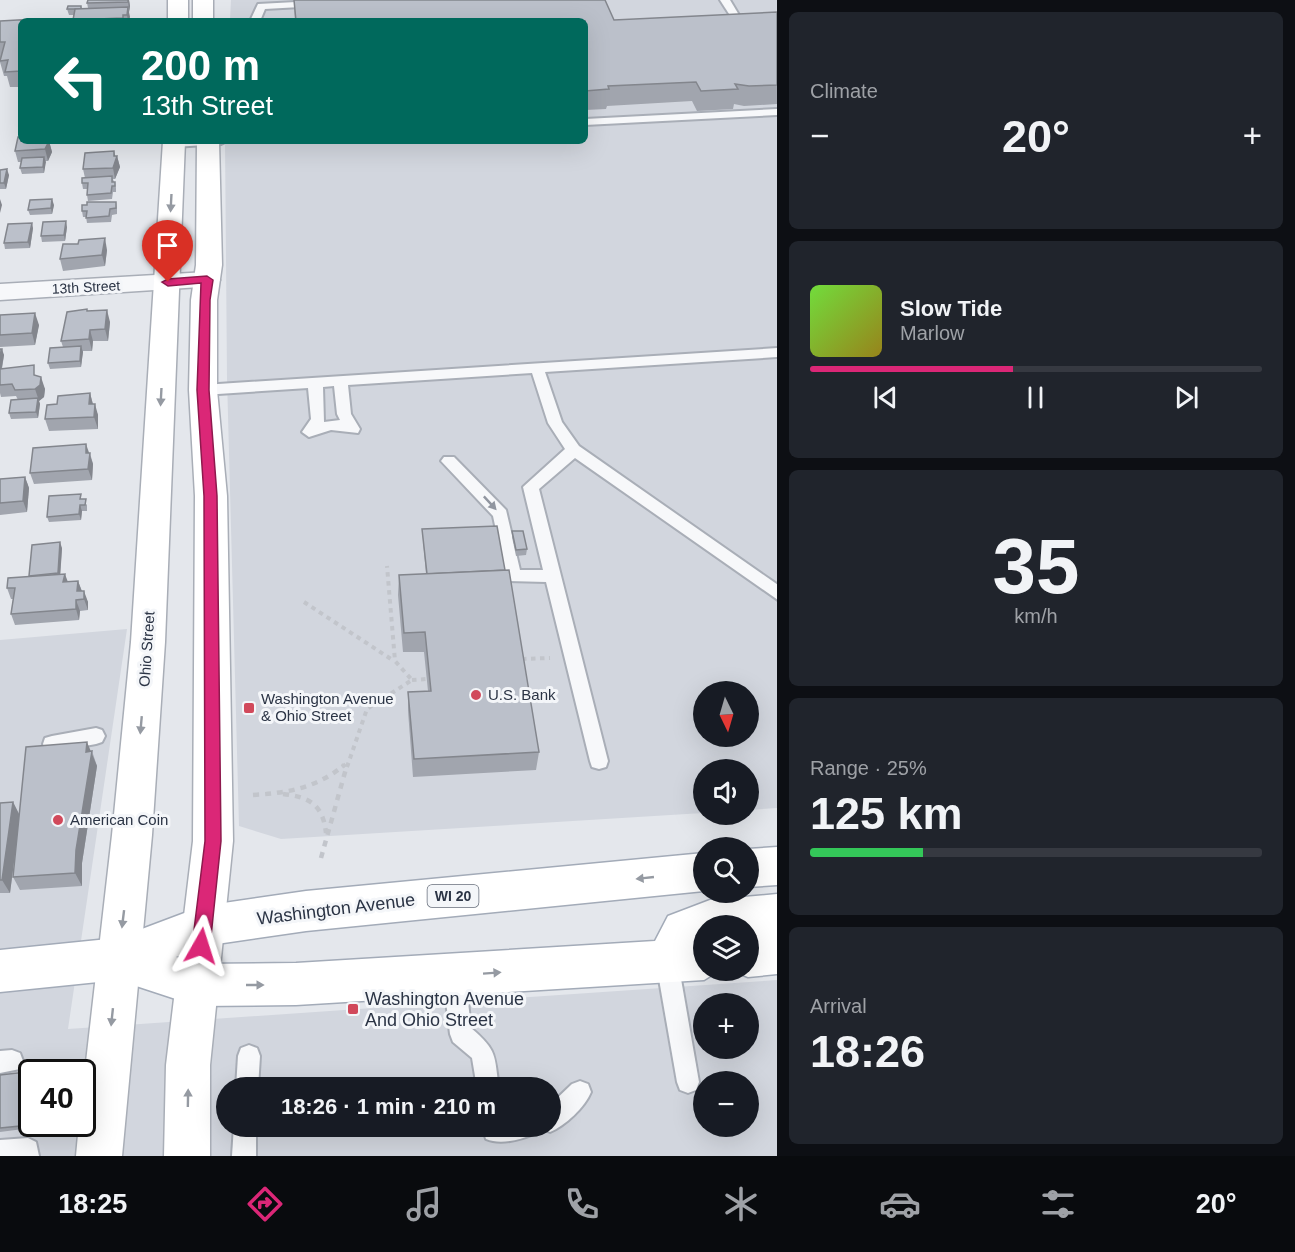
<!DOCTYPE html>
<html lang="en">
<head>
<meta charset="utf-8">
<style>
	body { margin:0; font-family:Helvetica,sans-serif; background:#20242c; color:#f1f3f6; height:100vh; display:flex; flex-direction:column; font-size:22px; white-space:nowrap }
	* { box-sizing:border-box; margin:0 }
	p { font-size:20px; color:#9ea1a6 }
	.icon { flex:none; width:33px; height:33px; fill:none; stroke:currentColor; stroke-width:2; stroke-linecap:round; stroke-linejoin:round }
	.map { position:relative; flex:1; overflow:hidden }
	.details { display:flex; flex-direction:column; gap:12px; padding:12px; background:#0d0f14; width:518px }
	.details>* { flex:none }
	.hud { position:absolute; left:18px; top:18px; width:570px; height:126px; border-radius:9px; box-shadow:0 6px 24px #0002; background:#00695c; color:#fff; overflow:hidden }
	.needle { width:39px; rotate:175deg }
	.buttons { position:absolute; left:693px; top:681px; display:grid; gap:12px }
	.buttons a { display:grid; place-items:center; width:66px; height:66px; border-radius:50%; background:#171b24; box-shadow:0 6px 24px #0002; font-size:30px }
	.speed { position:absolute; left:18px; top:1059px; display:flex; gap:12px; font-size:30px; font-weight:700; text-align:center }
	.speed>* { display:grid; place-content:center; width:78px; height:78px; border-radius:50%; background:#171b24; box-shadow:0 6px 24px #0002; line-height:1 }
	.speed .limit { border:3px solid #111; border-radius:9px; background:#fff; color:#111 }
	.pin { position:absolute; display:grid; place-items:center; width:51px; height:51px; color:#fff; margin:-62px -26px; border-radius:50% 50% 50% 0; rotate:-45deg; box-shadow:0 0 6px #0007 }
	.pin .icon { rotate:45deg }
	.me { position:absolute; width:66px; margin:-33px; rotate:6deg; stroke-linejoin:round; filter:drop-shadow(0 0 4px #0008) }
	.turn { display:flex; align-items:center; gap:21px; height:126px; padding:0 24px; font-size:27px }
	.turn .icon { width:78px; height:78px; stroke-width:2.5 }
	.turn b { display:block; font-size:42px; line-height:51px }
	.big { font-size:45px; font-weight:700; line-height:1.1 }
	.details .card { flex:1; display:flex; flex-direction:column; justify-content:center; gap:9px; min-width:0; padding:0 21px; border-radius:9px; background:#20242c }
	.details .dial { align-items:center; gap:0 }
	.dial b { font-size:78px; line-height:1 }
	.song { display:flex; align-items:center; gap:18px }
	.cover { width:72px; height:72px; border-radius:9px; background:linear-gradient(135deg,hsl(100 70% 55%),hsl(50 70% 35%)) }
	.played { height:6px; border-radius:3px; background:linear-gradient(90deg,#db2777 45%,#363941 45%) }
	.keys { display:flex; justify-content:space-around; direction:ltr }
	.heat { display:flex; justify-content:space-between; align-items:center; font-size:33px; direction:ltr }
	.charge { height:9px; border-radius:4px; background:linear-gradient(90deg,#34c759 25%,#363941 0) }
	.trip { position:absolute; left:216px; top:1077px; width:345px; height:60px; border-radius:30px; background:#171b24; box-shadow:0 6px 24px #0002; font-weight:700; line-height:60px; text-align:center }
	.menu { display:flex; height:96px; justify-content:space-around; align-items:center; background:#090b0e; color:#9ea1a6 }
	.menu .icon { width:42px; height:42px }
	.menu .current { color:#db2777 }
	.menu b { font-size:27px; color:#f1f3f6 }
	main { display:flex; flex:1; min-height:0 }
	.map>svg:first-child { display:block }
</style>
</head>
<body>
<main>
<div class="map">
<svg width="778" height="1156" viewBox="0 0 778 1156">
	<rect width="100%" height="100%" fill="#e4e7ec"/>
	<g fill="#d2d6de" fill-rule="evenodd">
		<path d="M231,0H777V808L749,810L748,770H704L703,813L281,839L239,826L227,378L225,141H585V21H230ZM704,692H748V736H704Z"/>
		<path d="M127,629L68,1029L777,980V1156H0V640ZM704,1004H748V1048H704ZM32,1072H82V1124H32ZM704,1082H748V1126H704ZM226,1088H550V1126H226Z"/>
	</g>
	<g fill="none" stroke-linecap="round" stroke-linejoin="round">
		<g stroke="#a9aeb7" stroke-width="4">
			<g id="lane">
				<polygon points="720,0 730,0 739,15 737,17 731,17"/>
				<polygon points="315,1 318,2 318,6 265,9 260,21 250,21 258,4"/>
				<polygon points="778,109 778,115 585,125 585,119"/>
				<polygon points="227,141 221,144 174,147 168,144 172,141"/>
				<path d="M778,348V357L545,372L562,422L579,446L778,585V600L575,458L539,489L608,761L606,767L599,769L592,767L590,761L546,582L507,581L493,516L441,461L444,457H454L506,510L520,570H543L523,487L565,449L548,423L532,373L348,385L351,414L360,429L358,433L331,430L309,437L302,432L311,419L308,388L203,395L196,390L203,385ZM334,386L337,414L340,420L324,422L323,387Z"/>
				<polygon points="96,728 102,730 105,736 102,742 96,744 52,752 45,750 43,744 45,738 52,736"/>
				<polygon points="667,952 674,955 678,962 699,1082 696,1090 688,1093 680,1090 677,1082 656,962 660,955"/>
				<path d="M454,965L461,969L465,976L471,1028C498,1051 494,1055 499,1088H477L472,1058L453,1042L450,1034L443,976L447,969Z"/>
				<polygon points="249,1045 257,1048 260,1056 258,1088 236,1088 238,1056 241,1048"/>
				<polygon points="12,1050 20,1053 23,1061 20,1069 0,1073 0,1051"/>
				<path d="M580,1081L588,1084L591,1092C585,1107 565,1126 550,1132L542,1129L541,1126H550V1105L572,1084Z"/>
				<polygon points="234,1126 256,1126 256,1156 232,1156"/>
				<path d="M482,1126H537L534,1134C520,1140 500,1145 486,1139Z"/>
				<polygon points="28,1138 36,1142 39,1156 0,1156 0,1140"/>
			</g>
		</g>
		<g stroke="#a9aeb7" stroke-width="3">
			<polygon id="street" points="207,272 216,274 220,280 216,286 0,300 0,284"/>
		</g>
		<g stroke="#a9aeb7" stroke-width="3">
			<g id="secondary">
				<rect x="168" y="0" width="20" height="21"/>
				<rect x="193" y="0" width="20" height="21"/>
				<polygon points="163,141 185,141 165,642 152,835 122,1156 76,1156 79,1124 82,1124 82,1097 112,835 131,642"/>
				<polygon points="197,141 219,141 222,265 217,300 217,390 227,496 233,841 210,1065 210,1156 164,1156 166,1065 193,841 195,496 189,390 191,300 196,265"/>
			</g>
		</g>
		<g stroke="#a3abb8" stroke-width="3">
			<g id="primary">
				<polygon points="778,847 778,885 748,887 748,849"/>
				<polygon points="704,853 704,891 306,931 203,946 176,957 197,964 296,963 655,941 668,916 710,900 778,894 778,974 748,977 733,971 748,970 748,926 704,926 704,970 720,970 704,980 296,1005 197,1006 118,980 0,992 0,950 118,938 203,906 306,891"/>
			</g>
		</g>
		<g stroke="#c2c5cb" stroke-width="4" stroke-dasharray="4.5 4.5" stroke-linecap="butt">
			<polyline points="304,602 394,661"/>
			<polyline points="522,659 550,658"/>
			<polyline points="412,680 427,679"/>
			<polyline points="342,767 347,763"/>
			<polyline points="347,767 367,709 412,680 395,661 387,566"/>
		</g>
		<g stroke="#c2c5cb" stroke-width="4.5" stroke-dasharray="6 6" stroke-linecap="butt">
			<path d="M283,794C310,797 323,805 326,833"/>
			<path d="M253,795C287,793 317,788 344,765"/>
			<polyline points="321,858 347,765"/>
		</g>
		<use href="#lane" fill="#f7f8fa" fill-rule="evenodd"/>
		<use href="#street" fill="#f7f8fa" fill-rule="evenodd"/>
		<use href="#secondary" fill="#fff" fill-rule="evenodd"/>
		<use href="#primary" fill="#fff" fill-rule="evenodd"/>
	</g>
	<g fill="#a1a5ae">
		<polygon points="129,0 130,6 129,12 129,21 73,21 74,15 69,15 67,9 81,6 82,9 88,8 87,3"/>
		<polygon points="294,0 614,20 777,12 777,104 744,106 734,104 733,109 697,111 692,101 607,106 606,109 585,110 585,21 295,21"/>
		<polygon points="0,21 21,21 21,87 10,87 7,76 4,76 0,62"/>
		<polygon points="49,141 52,152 48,161 45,161 44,173 22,174 20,168 21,162 18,162 15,151"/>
		<polygon points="115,156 117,156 120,167 115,179 113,179 114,182 115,182 116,188 116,192 113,192 112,199 88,201 87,195 87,189 83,189 82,183 85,178 83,169"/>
		<polygon points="0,170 9,175 6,189 0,189"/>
		<polygon points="116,202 117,208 117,214 112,215 111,222 87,223 86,217 83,217 82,211"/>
		<polygon points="54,205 52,214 30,215 28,210"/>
		<polygon points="67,227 65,241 42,242 41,236"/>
		<polygon points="33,228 30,248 5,249 4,243"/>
		<polygon points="107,250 105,266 63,271 60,259"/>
		<polygon points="88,311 110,322 108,341 93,341 92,351 83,351 81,367 50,369 48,363 63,347 61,341"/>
		<polygon points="0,315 39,325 35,345 0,347"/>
		<polygon points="0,349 4,355 2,369 37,376 45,389 44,397 39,401 40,404 38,418 11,419 9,413 18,400 16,396 1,397 0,393"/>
		<polygon points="90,393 93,404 98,415 98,429 49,431 45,419 57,404"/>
		<polygon points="89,453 90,453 93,464 92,480 34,484 30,473"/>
		<polygon points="25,477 29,488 27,512 0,515 0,479"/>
		<polygon points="82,499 87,505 87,511 82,511 81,520 49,522 47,517"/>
		<polygon points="422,529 539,752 536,770 413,777 408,711 408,692 428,691 424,652 403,652 398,595 399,575 426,574"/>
		<polygon points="512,531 527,549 526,555 516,556 512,537"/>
		<polygon points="62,548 60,574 68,582 78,581 82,591 88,602 88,610 80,611 79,620 15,625 11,614 13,599 11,599 7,588 29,576"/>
		<polygon points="91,751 92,751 97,766 82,863 82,886 20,890 13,877 15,852 10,893 0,893 0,803 13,802 19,814"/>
		<polygon points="26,1072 29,1076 23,1129 0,1132 0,1075"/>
	</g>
	<g fill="#83868d">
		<polygon points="128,0 129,0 130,6 129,12"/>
		<polygon points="128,7 130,17 129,21 128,21 127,15"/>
		<polygon points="49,141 52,152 48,161 45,149"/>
		<polygon points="114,151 116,160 117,156 120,167 115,179 113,168"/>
		<polygon points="44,157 46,162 44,173 43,167"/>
		<polygon points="7,169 9,175 6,189 4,183"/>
		<polygon points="0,199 2,205 0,213"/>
		<polygon points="52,199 54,205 52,214 51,208"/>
		<polygon points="66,221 67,227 65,241 64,235"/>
		<polygon points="32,223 33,228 30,248 28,242"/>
		<polygon points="105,238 107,250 105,266 102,255"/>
		<polygon points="107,310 110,322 108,341 105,329"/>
		<polygon points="35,313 39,325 35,345 32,333"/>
		<polygon points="90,330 93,341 92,351 89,339"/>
		<polygon points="81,346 83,352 81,367 80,361"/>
		<polygon points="2,349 4,355 1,372 0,369 0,362"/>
		<polygon points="41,377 45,389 44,397 39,401 35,389"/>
		<polygon points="90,393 93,405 89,404"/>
		<polygon points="38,398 40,404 38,418 36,412"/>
		<polygon points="95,404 98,415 98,429 94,417"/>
		<polygon points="86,444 93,464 92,480 88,469 86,453"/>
		<polygon points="25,477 29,488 27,512 23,501"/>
		<polygon points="80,505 82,511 81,520 79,514"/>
		<polygon points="60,542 62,548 60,579 58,573"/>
		<polygon points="65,574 69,585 63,582"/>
		<polygon points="78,581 82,592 77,591"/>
		<polygon points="84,591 88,602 88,610 84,599"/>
		<polygon points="76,600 80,611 79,620 76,609"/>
		<polygon points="87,742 97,766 82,863 82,886 75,873 76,850"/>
		<polygon points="13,802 20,816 10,893 2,880"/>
		<polygon points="26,1072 29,1076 23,1129 20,1126"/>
	</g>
	<g fill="#bbc0ca" stroke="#83868d" stroke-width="1.5">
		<polygon points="88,0 128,0 128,2 87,3"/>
		<polygon points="294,0 605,0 614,20 777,12 777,85 749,86 735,84 738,89 701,91 696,82 608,86 609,89 585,91 585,21 296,21"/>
		<polygon points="68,6 81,6 81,9 67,9"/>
		<polygon points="128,7 127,15 123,15 123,18 73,20 75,9"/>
		<polygon points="35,19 35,21 21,21 21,71 5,72 8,60 0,61 5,42 0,42 0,21"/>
		<polygon points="18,137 21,137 21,141 49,141 45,149 15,151"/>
		<polygon points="114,151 114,156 117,156 113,168 83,169 85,153"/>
		<polygon points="44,157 43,167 20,168 22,158"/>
		<polygon points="7,169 4,183 0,183 0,170"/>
		<polygon points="112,176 112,182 115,182 115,186 112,186 111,193 87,195 88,183 82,183 82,178"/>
		<polygon points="52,199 51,208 28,210 30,200"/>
		<polygon points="87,202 116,202 116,208 110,209 109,216 86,218 87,211 82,211 82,205 87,205"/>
		<polygon points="66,221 64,235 41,236 43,222"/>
		<polygon points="32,223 28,242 4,243 8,224"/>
		<polygon points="105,238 102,255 60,259 63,244 78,244 79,240"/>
		<polygon points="87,309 87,311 107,310 105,329 90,330 89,339 61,341 67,312"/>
		<polygon points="35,313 32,333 0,335 0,315"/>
		<polygon points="81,346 80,361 48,363 50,348"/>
		<polygon points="0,349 2,349 0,362"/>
		<polygon points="34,365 34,375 41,377 40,385 35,389 15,390 12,384 0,385 0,369"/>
		<polygon points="90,393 89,404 95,404 94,417 45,419 47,405 57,404 58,396"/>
		<polygon points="38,398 36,412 9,413 11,400"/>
		<polygon points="86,444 86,453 90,453 88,469 30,473 33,448"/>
		<polygon points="25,477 23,501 0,503 0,479"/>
		<polygon points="81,494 80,499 86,499 85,505 80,505 79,514 47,517 49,496"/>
		<polygon points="497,526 505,570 427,574 422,529"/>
		<polygon points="512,531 523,531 527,549 516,550"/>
		<polygon points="60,542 58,573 29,576 32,545"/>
		<polygon points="509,570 539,752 414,759 408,692 431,691 425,632 404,633 399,575"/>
		<polygon points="65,574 63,582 78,581 77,591 84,591 84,599 76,600 76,609 11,614 15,588 7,588 8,578"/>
		<polygon points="87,742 86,752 92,751 76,850 75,873 13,877 26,747"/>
		<polygon points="13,802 2,880 0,880 0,803"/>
		<polygon points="26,1072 20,1126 0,1128 0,1075"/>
	</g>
	<defs><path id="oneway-solid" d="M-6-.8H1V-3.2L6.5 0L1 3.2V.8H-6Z" transform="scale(1.5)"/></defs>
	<g fill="#959aa2">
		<use href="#oneway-solid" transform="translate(171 203) rotate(93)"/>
		<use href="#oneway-solid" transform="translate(161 397) rotate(93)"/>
		<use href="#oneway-solid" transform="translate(141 725) rotate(95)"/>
		<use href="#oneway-solid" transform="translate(645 878) rotate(174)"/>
		<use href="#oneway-solid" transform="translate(123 919) rotate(97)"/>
		<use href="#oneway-solid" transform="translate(492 973) rotate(-4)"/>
		<use href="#oneway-solid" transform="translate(255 985)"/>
		<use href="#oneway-solid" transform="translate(112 1017) rotate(96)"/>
		<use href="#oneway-solid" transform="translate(188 1098) rotate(-89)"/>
	</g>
	<use fill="#9196a0" href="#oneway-solid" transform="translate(490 503) rotate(47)"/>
	<polygon fill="#db2777" stroke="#8e194d" stroke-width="1.5" points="207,276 213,280 210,300 209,390 217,496 221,841 210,946 207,952 201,954 195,952 192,946 205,841 204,496 197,390 201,283 168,286 162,282 168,279"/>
	<g fill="#d1495b" stroke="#f4f6f9" stroke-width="2">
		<circle cx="476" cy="695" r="6"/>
		<rect x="243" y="702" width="12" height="12" rx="3"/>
		<circle cx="58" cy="820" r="6"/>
		<rect x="347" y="1003" width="12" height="12" rx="3"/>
	</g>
	<g text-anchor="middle" stroke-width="6" stroke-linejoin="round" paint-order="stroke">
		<g font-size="14" fill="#2b3445" stroke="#f4f6f9">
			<text transform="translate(86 287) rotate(-3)" y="5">13th Street</text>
		</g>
		<rect fill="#f4f6f9" stroke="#676e7b" stroke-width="1.5" x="427.5" y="885" width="51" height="22" rx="4.5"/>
		<g font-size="14" font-weight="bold" fill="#2b3445">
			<text x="453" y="901">WI 20</text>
		</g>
		<g font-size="15" fill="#2b3445" stroke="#f4f6f9">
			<text transform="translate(147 649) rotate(-86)" y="5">Ohio Street</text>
		</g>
		<g font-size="15" fill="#2b3445" stroke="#f4f6f9" text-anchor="start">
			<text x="488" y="700">U.S. Bank</text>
			<text x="261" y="704">Washington Avenue<tspan x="261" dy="17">&amp; Ohio Street</tspan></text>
			<text x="70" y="825">American Coin</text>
		</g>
		<g font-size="18" fill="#2b3445" stroke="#f4f6f9">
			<text transform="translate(336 909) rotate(-7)" y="6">Washington Avenue</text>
		</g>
		<g font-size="18" fill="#2b3445" stroke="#f4f6f9" text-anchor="start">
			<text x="365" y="1005">Washington Avenue<tspan x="365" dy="21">And Ohio Street</tspan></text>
		</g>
	</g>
</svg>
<div class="buttons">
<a><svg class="needle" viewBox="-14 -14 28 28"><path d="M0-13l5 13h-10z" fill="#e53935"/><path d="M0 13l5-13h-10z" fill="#9ea1a6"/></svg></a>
<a><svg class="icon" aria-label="sound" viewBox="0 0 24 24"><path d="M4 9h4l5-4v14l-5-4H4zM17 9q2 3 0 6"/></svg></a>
<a><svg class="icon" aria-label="search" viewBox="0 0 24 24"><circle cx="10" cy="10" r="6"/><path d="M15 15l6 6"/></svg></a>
<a><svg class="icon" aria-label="layers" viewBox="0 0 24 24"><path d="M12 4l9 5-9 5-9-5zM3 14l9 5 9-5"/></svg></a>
<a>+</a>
<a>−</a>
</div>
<div class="speed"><div class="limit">40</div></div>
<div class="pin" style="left:168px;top:282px;background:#d93025"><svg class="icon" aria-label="arrive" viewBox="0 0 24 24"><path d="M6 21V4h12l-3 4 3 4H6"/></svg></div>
<svg class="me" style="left:201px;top:946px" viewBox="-20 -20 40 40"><path d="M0-17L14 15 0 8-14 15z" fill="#db2777" stroke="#fff" stroke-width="4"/></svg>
<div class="trip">18:26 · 1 min · 210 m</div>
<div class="hud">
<div class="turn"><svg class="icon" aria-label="left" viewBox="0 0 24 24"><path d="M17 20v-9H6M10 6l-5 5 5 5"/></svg><div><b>200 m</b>13th Street</div></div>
</div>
</div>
<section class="details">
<div class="card"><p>Climate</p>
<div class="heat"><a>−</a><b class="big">20°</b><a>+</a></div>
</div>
<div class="card">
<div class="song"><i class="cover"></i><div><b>Slow Tide</b><p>Marlow</p></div></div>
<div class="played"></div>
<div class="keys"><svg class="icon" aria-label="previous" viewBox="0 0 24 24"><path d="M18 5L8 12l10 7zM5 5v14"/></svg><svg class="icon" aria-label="pause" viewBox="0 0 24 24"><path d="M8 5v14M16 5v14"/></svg><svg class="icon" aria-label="next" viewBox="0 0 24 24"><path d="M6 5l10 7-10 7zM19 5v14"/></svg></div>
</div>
<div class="card dial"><b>35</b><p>km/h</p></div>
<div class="card"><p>Range · 25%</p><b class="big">125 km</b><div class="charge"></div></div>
<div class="card"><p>Arrival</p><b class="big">18:26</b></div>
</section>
</main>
<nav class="menu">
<b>18:25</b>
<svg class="icon current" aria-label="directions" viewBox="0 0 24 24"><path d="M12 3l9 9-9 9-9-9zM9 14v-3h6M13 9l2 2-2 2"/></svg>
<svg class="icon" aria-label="music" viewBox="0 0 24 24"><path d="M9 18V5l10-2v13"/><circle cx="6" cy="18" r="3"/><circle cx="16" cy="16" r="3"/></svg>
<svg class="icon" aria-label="phone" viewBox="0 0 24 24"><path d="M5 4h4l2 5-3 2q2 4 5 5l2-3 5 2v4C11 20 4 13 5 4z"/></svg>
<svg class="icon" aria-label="climate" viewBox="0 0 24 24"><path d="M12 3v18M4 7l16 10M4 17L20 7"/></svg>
<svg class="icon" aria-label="car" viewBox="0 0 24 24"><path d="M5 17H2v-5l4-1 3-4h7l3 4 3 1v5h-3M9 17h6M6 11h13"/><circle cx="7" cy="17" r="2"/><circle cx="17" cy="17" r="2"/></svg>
<svg class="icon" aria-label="filters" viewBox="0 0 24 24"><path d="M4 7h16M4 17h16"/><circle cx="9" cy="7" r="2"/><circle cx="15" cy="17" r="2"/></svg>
<b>20°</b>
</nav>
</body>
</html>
